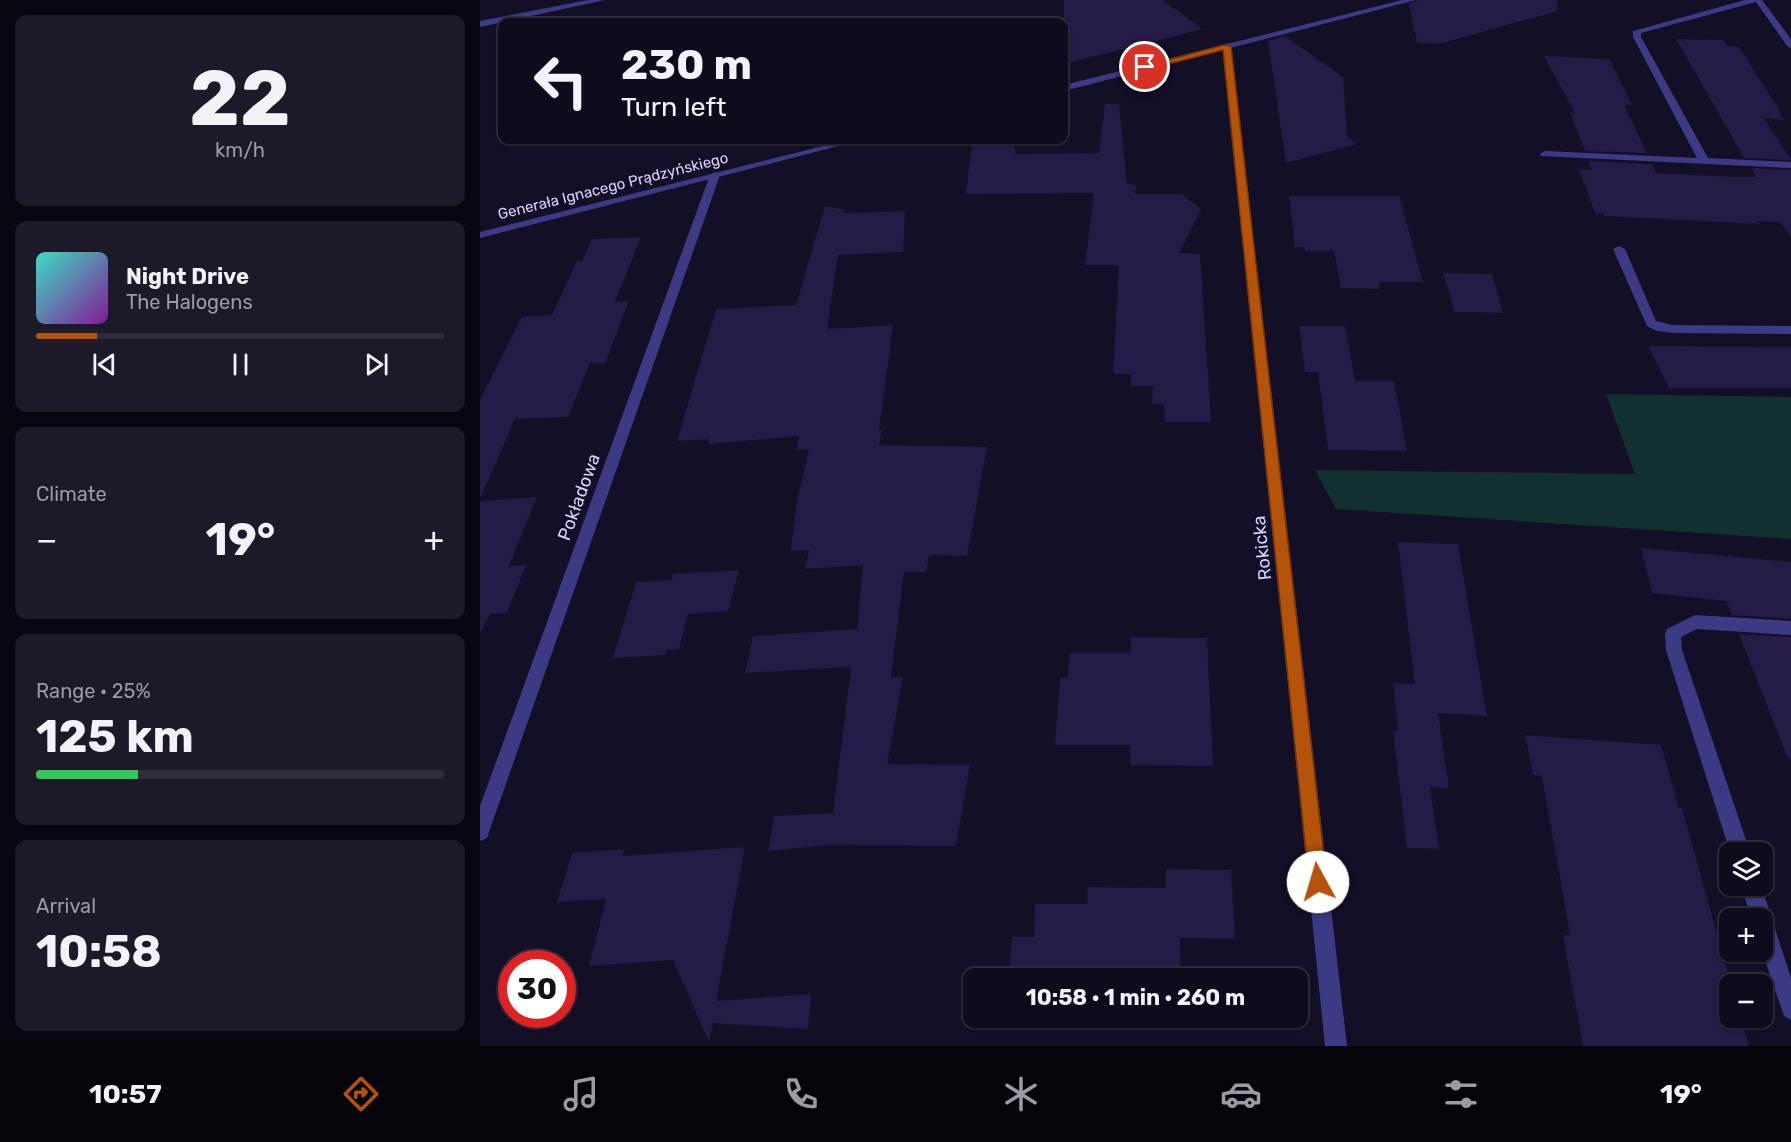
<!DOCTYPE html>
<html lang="en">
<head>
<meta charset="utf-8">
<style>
	body { margin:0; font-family:Rubik,sans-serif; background:#1c1929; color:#f1f3f6; height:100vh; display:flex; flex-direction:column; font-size:22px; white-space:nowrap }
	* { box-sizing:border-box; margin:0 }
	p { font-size:20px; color:#9b9ba3 }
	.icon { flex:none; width:33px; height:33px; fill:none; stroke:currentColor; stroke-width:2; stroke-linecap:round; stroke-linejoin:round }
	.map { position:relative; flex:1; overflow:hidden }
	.details { display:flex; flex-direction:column; gap:15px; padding:15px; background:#08060f; width:480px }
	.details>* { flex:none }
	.banner { position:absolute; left:18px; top:18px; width:570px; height:126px; border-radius:12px; box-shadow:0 2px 4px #0004,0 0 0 2px #2e2b3b; background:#0e0b1c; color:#f1f3f6; overflow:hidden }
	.tools { position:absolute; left:1239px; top:842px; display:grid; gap:12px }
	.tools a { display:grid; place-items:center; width:54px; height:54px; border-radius:12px; background:#0e0b1c; box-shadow:0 2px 4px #0004,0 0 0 2px #2e2b3b; font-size:30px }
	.speed { position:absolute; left:18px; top:950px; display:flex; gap:12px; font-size:30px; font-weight:700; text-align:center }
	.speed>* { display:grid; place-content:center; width:78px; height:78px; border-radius:50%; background:#0e0b1c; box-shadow:0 2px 4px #0004,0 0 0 2px #2e2b3b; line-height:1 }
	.speed .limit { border:9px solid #d22; background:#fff; color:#111 }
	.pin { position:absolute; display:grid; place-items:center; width:51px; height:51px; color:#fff; margin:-26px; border:3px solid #fff; border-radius:50%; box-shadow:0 2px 6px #0007 }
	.me { position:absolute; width:66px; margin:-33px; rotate:354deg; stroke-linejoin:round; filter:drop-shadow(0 0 4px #0008) }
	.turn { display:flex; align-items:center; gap:21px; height:126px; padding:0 24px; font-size:27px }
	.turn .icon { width:78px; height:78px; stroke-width:2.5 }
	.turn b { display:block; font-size:42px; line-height:51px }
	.big { font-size:45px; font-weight:700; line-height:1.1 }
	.details .card { flex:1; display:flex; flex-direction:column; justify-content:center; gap:9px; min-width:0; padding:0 21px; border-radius:12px; background:#1c1929 }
	.details .dial { align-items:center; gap:0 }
	.dial b { font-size:78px; line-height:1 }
	.song { display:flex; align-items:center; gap:18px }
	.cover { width:72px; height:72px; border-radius:9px; background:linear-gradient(135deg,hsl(170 70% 55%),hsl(290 70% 35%)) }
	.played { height:6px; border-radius:3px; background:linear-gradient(90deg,#b45309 15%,#2e2b3b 15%) }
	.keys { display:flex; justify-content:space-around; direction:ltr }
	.heat { display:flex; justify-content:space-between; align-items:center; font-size:33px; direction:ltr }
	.charge { height:9px; border-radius:4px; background:linear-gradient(90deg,#34c759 25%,#2e2b3b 0) }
	.trip { position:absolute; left:483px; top:968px; width:345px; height:60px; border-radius:12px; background:#0e0b1c; box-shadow:0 2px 4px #0004,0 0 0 2px #2e2b3b; font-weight:700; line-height:60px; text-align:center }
	.tabs { display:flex; height:96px; justify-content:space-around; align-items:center; background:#06040b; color:#9b9ba3 }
	.tabs .icon { width:42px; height:42px }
	.tabs .current { color:#b45309 }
	.tabs b { font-size:27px; color:#f1f3f6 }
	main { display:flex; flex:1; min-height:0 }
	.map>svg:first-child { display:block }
</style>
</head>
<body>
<main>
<section class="details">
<div class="card dial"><b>22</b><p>km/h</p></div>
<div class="card">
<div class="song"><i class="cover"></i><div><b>Night Drive</b><p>The Halogens</p></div></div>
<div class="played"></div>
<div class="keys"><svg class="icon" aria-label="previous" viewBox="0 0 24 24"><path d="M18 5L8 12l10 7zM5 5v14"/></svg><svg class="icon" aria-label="pause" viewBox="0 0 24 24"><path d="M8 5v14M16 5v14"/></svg><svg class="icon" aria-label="next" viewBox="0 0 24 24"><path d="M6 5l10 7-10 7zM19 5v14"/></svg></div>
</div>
<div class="card"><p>Climate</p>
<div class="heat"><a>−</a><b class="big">19°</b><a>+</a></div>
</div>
<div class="card"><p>Range · 25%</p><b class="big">125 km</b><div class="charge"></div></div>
<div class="card"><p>Arrival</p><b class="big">10:58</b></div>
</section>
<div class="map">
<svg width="1311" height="1046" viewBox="0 0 1311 1046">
	<rect width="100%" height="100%" fill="#130f26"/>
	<polygon fill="#12302f" points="1126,394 1311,397 1311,539 856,509 835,470 1155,474"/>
	<g fill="#241b47">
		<polygon points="584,0 682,0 723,29 584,64"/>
		<polygon points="938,0 1077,0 1078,11 959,44 937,43 929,4"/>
		<polygon points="805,36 863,77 867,136 877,144 806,163 788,41"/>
		<polygon points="1196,39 1243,40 1247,46 1259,47 1300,111 1298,111 1304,120 1284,118 1311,160 1264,158"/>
		<polygon points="1064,56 1129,59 1152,105 1144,105 1167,153 1105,151 1090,113 1095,113"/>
		<polygon points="625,104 639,104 647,184 656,185 655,194 701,194 721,209 699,253 720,254 731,422 685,422 684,404 672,404 673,386 651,386 651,374 633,374 639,265 605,265 614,193 486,194 492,140 534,140 535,154 619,153"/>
		<polygon points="1108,161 1172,164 1176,173 1255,177 1276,177 1271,168 1311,170 1311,238 1301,222 1278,221 1280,224 1124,216 1123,213 1115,213 1099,169 1112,170"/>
		<polygon points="809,196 919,196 943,282 899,282 900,289 861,288 854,251 825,251 825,247 815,247"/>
		<polygon points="345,206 366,210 365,213 425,211 423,252 358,255 347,329 413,325 399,430 402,429 399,445 507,447 487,556 449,555 446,572 424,572 411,677 423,677 407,764 490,765 476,846 348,845 288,851 294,816 353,813 371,667 265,673 273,636 377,629 383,565 325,569 329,550 311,551 317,501 329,449 317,450 319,436 229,444 229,439 197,441 236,309 316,305"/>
		<polygon points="161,237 135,302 149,301 125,363 110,363 88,417 35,419 0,499 0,400 42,317 72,315 97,261 102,261 112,239"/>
		<polygon points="963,273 1012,274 1023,313 975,312"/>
		<polygon points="819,326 865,326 875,381 914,381 927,451 848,450 838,372 825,372"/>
		<polygon points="1168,346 1311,347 1311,388 1189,388"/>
		<polygon points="57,497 29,566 46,565 27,613 10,614 0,634 0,501"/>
		<polygon points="918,542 978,544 1007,716 958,713 969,788 950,787 959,849 927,848 913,731 918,730 913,683 935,684"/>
		<polygon points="1161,548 1311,562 1311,619 1252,615 1246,601 1172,593"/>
		<polygon points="259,570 248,611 208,614 199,649 186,650 185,655 133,658 156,582 191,580 193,574"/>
		<polygon points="1259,634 1311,637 1311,758 1308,759"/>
		<polygon points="651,637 727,638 733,766 650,765 650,745 575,745 580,678 588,677 590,653 651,653"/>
		<polygon points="1045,735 1181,745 1199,808 1202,808 1251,984 1250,1017 1260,1017 1269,1046 1103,1046 1083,935 1090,935 1062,776 1053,775"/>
		<polygon points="265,847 236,1001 331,994 328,1029 233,1023 229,1042 193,960 109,966 126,899 77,902 92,853 144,849 143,856"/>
		<polygon points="686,869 751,870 755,939 700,938 701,978 651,978 651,973 529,970 532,937 554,937 555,904 607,904 608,887 686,888"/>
	</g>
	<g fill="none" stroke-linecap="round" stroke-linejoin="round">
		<g fill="#3d3a85" fill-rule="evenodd">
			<polygon points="1139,246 1145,249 1176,321 1193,325 1311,326 1311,334 1193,333 1177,331 1167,326 1133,249"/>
			<polygon points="1215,615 1311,621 1311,635 1217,629 1201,637 1202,650 1270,852 1250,852 1186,650 1185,634 1187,629"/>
			<polygon points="1261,885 1281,885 1311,978 1311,1020 1304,1016 1282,951 1282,918 1271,918"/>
		</g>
		<g fill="#3d3a85" fill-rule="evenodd">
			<polygon points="108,0 125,0 0,27 0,21"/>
			<polygon points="1265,0 1282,0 1311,39 1311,48 1308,47 1276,2 1161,33 1161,37 1228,158 1311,162 1311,168 1061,156 1060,154 1065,151 1217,158 1153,37 1153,31"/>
			<polygon points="747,43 751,46 867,1046 845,1046 743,46"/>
			<polygon points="235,172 240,175 9,832 7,838 0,841 0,806 230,175"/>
		</g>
		<g fill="#3d3a85" fill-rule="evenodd">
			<polygon points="922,0 936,0 584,91 584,85"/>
			<polygon points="367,140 382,140 0,238 0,232"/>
		</g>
	</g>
	<polygon fill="#b45309" stroke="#753606" stroke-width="1.5" points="744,45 751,46 847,882 845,889 838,891 832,889 829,882 743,50 665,70 661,67"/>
	<g text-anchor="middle" stroke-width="6" stroke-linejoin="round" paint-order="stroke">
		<g font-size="15" fill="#d9d4ff" stroke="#130f26">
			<text transform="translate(133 186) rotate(-14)" y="5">Generała Ignacego Prądzyńskiego</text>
		</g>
		<g font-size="18" fill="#d9d4ff" stroke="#130f26">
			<text transform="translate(99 497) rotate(-70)" y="6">Pokładowa</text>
			<text transform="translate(782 548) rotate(-96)" y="6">Rokicka</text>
		</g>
	</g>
</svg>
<div class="tools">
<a><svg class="icon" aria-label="layers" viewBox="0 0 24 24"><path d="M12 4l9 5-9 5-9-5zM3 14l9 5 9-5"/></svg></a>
<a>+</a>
<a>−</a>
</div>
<div class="speed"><div class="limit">30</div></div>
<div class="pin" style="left:665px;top:67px;background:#d93025"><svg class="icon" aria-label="arrive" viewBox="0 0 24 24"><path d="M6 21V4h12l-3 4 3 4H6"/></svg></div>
<svg class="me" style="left:838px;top:882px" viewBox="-20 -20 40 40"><circle r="19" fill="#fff"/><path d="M0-13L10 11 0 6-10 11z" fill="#b45309"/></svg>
<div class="trip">10:58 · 1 min · 260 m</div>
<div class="banner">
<div class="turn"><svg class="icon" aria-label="left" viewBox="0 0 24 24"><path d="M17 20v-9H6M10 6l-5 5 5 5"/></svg><div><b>230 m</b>Turn left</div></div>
</div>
</div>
</main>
<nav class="tabs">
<b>10:57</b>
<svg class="icon current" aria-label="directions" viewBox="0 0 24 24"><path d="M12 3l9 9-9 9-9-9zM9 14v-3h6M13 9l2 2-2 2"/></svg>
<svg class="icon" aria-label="music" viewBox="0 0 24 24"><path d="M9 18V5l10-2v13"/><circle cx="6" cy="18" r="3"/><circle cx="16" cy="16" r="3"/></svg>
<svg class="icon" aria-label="phone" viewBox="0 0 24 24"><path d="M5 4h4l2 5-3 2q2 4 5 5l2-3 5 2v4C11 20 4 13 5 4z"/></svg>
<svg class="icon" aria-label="climate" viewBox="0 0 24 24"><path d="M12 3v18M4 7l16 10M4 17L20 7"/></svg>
<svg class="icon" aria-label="car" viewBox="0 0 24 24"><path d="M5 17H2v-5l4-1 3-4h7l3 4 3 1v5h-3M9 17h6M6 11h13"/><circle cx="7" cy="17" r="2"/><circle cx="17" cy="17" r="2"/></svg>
<svg class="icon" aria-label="filters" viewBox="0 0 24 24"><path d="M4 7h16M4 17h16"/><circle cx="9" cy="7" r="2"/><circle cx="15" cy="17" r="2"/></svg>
<b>19°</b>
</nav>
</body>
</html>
